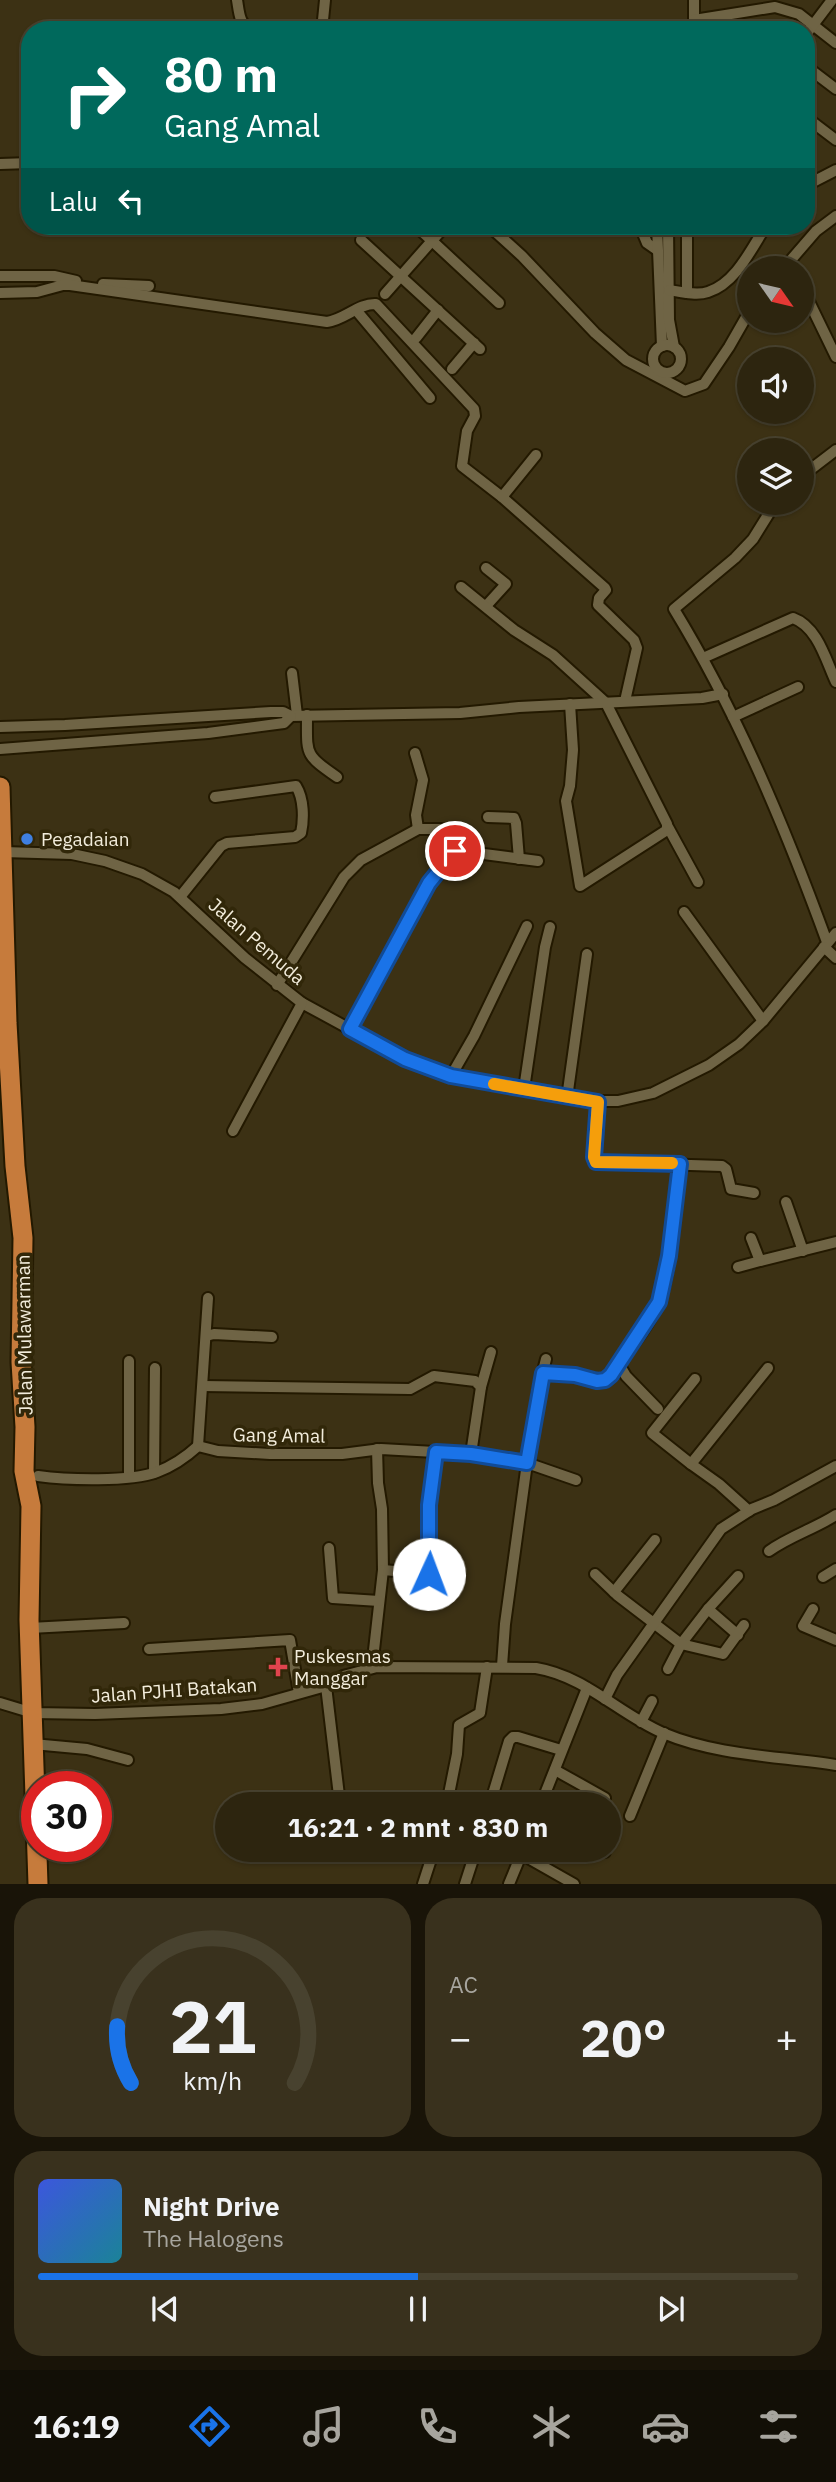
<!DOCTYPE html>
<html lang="id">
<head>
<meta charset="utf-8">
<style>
	body { margin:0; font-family:"IBM Plex Sans",sans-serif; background:#39311d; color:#f1f3f6; height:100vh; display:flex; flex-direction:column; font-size:26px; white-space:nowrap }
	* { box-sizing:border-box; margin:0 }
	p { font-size:23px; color:#a7a59e }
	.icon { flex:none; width:38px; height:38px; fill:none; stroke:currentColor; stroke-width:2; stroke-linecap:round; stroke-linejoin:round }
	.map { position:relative; height:1884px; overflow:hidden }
	.side { display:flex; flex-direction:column; gap:14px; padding:14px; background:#191408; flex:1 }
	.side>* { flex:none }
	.guide { position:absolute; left:21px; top:21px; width:794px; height:214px; border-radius:28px; box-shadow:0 2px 5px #0004,0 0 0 2px #48422f; background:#00695c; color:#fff; overflow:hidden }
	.needle { width:46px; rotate:124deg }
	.fabs { position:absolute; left:737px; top:256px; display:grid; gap:14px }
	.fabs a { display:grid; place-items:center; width:77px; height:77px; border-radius:50%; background:#2d250f; box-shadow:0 2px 5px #0004,0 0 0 2px #48422f; font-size:35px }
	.speed { position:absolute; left:21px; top:1771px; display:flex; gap:14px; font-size:35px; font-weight:700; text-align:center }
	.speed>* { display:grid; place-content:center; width:91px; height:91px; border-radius:50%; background:#2d250f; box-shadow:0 2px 5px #0004,0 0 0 2px #48422f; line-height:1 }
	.speed .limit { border:10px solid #d22; background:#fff; color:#111 }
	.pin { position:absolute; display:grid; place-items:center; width:60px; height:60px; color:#fff; margin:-30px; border:4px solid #fff; border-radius:50%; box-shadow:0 2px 7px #0007 }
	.me { position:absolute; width:77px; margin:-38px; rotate:2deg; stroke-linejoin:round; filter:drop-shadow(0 0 5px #0008) }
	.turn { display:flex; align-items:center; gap:24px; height:147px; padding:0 28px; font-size:32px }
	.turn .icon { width:91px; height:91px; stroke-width:2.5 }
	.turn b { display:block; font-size:49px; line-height:60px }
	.then { display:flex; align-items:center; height:66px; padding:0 28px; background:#0003; gap:14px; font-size:26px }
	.big { font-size:52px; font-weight:700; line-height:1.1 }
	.side .widget { flex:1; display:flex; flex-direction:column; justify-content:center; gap:10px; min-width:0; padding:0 24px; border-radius:28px; background:#39311d }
	.side .dial { align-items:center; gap:0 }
	.dial svg { height:182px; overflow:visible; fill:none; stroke:#48422f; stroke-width:7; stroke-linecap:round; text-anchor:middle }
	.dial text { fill:#f1f3f6; stroke:none }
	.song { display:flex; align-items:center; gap:21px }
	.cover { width:84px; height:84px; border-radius:10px; background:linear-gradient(135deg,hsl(230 70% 55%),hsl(190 70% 35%)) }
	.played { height:7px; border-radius:4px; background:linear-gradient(90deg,#1a73e8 50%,#48422f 50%) }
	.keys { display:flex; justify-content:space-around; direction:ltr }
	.heat { display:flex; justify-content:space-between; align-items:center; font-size:38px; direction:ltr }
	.side .tiles { flex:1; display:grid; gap:14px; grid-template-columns:1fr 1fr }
	.widget:last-child { grid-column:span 2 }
	.trip { position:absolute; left:215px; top:1792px; width:406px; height:70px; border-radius:35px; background:#2d250f; box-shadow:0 2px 5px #0004,0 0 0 2px #48422f; font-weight:700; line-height:70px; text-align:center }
	.tabs { display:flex; height:112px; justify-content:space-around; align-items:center; background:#120f06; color:#a7a59e }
	.tabs .icon { width:49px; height:49px }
	.tabs .active { color:#1a73e8 }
	.tabs b { font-size:32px; color:#f1f3f6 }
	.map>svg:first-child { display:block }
</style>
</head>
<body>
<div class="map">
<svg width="836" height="1884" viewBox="0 0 836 1884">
	<rect width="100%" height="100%" fill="#3c3114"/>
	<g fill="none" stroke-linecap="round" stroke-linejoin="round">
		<g stroke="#231900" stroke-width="14">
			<g id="minor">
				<path d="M237,0C239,11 239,24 250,30"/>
				<polyline points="694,0 694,30"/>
				<polyline points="694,20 775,7 799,14 836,43"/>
				<polyline points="322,30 325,0"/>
				<polyline points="807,33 832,0"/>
				<polyline points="807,67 836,89"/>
				<polyline points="807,118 836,140"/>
				<polyline points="0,164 30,163"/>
				<polyline points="807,185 836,170"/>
				<polyline points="416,226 499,303"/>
				<polyline points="489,226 522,256 595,333 626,360 685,391 704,384 729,347 749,312"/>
				<polyline points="587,226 603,230 631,226"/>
				<polyline points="640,226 647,243 657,250"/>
				<polyline points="657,226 662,346"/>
				<polyline points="668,226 669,320 674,347"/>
				<polyline points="361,240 480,349"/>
				<polyline points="784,268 816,231 836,216"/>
				<polyline points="0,276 54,276 76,281"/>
				<polyline points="103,284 149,286"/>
				<polyline points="802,287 836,357"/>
				<path d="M669,290C681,292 697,296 708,292C736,283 751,249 766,226"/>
				<path d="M0,293L37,292L63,285H70L327,322C344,320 359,303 376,304L474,409L475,416L467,431L462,466L502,497"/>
				<polyline points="687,293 687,226"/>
				<polyline points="385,294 445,226"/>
				<polyline points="356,310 430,398"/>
				<polyline points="416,338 438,310"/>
				<circle cx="667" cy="359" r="14"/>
				<polyline points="452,369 474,343"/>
				<polyline points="536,455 502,497 605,588 606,590 599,598 598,605 634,640 637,648 625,701"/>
				<polyline points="802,476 836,450"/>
				<path d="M776,502L753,539L735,558L674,609C738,714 785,827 827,942"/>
				<polyline points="486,568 506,584 486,606"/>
				<polyline points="461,587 514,630 553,655 606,703 667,824 667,830 580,886 566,801 570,786 573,750 570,704"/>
				<path d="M703,658L793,618C818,627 826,661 836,682"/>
				<polyline points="292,673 297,715"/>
				<path d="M307,715C307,755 304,754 337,777"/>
				<polyline points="733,717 798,687"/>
				<polyline points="0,727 65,725 271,712 283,712 291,716 460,713 519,707 702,698 723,694"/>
				<polyline points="0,749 208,733 284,723 291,716"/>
				<polyline points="415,753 423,780 416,815 418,829"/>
				<polyline points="488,817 514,818 516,823 519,859"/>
				<polyline points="668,827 698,882"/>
				<polyline points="3,852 72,854 105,861 142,874 174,892 245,958 302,1003 405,1059 451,1076 584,1101 618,1101 653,1093 709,1065 739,1044 763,1021 836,933"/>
				<path d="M180,897L221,846L227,843L295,837L301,833C304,819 304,799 296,786L215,797"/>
				<polyline points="684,912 763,1021"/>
				<polyline points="824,947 836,958"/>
				<polyline points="277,985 344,877 361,860 418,829 441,829 451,855"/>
				<polyline points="350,1029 429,883 451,855 461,851 538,861"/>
				<polyline points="451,1076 474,1036 527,926"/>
				<polyline points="524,1089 545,947 550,927"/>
				<polyline points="567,1098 587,954"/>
				<polyline points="598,1102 594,1157 596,1162 722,1166 726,1169 731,1189 754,1193"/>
				<polyline points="233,1131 302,1003"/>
				<polyline points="786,1202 803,1251"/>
				<polyline points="751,1238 760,1261 836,1242"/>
				<polyline points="738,1267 760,1261"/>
				<polyline points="206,1336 214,1334 272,1337"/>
				<polyline points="129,1361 129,1477"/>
				<polyline points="619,1364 626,1376 658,1409"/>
				<path d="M543,1373L605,1380L611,1375C627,1352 648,1328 659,1302C673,1268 675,1202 680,1164"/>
				<polyline points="203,1386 410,1389 434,1376 475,1381 481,1387 471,1454"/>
				<polyline points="481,1387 491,1352"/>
				<polyline points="198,1446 218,1451 270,1454 342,1454 381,1449 471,1454 527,1463 576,1480"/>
				<polyline points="198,1446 208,1298"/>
				<polyline points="377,1449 378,1483 382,1509 383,1570 374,1650 377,1667"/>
				<polyline points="691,1464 652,1433 695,1379"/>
				<polyline points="154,1473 155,1368"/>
				<path d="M38,1476C67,1480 130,1482 157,1472C173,1466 186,1457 198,1446"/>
				<polyline points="749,1511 719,1484 691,1464 768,1368"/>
				<polyline points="329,1548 333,1598 379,1601"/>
				<path d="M769,1551C790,1536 814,1529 836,1515"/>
				<polyline points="383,1570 429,1574 429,1505 436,1452"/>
				<polyline points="595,1574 617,1595 681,1644 708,1609 738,1635"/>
				<polyline points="823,1577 836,1569"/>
				<polyline points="614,1592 655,1540"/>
				<polyline points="708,1609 738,1576"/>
				<polyline points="813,1609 803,1626 836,1640"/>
				<polyline points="30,1628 124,1623"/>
				<polyline points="149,1649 290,1640 299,1693"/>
				<polyline points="502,1666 505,1624 527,1463 538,1391 546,1359"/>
				<polyline points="668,1669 681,1644 723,1654 744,1625"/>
				<polyline points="326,1686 340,1804"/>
				<polyline points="605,1699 617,1675 721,1529 752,1509 774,1500 836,1466"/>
				<path d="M0,1703L33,1713L95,1714L221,1709L262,1704L326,1686L343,1676L377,1667L536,1668C585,1676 619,1714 663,1733C718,1756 778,1756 836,1765"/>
				<polyline points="641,1722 652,1701"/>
				<polyline points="33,1744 87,1749 128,1760"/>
				<polyline points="555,1770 605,1798"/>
				<polyline points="293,1797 341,1797"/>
				<polyline points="447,1804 457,1754 459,1725 480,1713 487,1667"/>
				<polyline points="490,1804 509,1741 513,1737 518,1737 561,1750"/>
				<polyline points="541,1804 587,1688"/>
				<polyline points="630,1816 664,1733"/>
				<polyline points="602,1850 605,1852"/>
				<polyline points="521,1854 574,1884"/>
				<polyline points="290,1856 329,1856 337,1850"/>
				<polyline points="423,1884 434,1850"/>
				<polyline points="465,1884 476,1850"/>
				<polyline points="509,1884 523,1850"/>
			</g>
		</g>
		<g stroke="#231900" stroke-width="23">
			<polyline id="trunk" points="0,787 7,1023 15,1166 23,1238 21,1362 25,1427 24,1471 31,1506 29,1620 38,1884"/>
		</g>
		<use href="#minor" stroke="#6f6445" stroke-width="10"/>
		<use href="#trunk" stroke="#c67b3c" stroke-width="19"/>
	</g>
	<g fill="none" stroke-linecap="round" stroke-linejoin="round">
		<g stroke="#114b97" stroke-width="18">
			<polyline id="route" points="429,1574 429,1505 436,1452 471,1454 527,1463 543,1373 575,1375 597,1381 605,1380 611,1375 659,1302 669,1256 680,1164 596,1162 594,1157 598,1102 451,1076 405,1059 350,1029 429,883 455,851"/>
		</g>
		<use href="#route" stroke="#1a73e8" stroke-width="12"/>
		<polyline stroke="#f59e0b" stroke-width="12" points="494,1084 598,1102 594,1157 596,1162 672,1163"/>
	</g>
	<circle fill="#3f7fe0" stroke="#312709" stroke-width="2.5" cx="27" cy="839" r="7"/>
	<path fill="#e0444e" stroke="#312709" stroke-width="2.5" d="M274.5 1656.5h7v7h7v7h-7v7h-7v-7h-7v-7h7z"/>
	<g text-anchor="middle" stroke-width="7" stroke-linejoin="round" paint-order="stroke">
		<g font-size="19" fill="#f2ecdb" stroke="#312709" text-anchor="start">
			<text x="41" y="846">Pegadaian</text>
			<text x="294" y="1663">Puskesmas<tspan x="294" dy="22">Manggar</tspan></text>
		</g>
		<g font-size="19" fill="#f2ecdb" stroke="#312709">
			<text transform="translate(257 941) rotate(41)" y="7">Jalan Pemuda</text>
			<text transform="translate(24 1335) rotate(-91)" y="7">Jalan Mulawarman</text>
			<text transform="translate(279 1435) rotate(1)" y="7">Gang Amal</text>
			<text transform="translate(174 1690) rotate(-4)" y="7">Jalan PJHI Batakan</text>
		</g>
	</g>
</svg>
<div class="fabs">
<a><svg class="needle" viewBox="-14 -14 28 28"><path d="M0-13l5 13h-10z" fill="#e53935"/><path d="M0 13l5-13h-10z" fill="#a7a59e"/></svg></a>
<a><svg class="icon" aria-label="sound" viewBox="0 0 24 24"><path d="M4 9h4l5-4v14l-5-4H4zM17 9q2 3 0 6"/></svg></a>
<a><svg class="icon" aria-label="layers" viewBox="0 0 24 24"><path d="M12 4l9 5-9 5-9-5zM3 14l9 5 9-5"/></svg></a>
</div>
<div class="speed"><div class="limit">30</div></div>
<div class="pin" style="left:455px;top:851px;background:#d93025"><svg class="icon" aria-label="arrive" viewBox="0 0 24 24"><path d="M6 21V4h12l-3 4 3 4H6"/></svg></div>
<svg class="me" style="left:429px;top:1574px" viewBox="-20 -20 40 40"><circle r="19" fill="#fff"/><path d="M0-13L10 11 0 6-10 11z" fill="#1a73e8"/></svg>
<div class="trip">16:21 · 2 mnt · 830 m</div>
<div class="guide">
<div class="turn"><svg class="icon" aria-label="right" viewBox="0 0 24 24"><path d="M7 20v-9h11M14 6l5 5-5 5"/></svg><div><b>80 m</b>Gang Amal</div></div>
<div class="then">Lalu<svg class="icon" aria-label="left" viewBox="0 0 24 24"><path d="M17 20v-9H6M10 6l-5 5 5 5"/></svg></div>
</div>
</div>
<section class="side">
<div class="tiles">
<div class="widget dial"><svg viewBox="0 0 100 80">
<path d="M14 69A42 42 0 1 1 86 69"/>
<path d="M14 69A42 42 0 0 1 8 44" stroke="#1a73e8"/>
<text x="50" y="56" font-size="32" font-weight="700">21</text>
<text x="50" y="72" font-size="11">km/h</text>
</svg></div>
<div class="widget"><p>AC</p>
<div class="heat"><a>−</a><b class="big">20°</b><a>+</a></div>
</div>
<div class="widget">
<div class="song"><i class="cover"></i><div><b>Night Drive</b><p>The Halogens</p></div></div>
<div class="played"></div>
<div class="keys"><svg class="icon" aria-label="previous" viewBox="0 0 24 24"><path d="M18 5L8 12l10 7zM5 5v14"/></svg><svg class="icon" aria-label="pause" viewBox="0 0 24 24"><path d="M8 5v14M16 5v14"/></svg><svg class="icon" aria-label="next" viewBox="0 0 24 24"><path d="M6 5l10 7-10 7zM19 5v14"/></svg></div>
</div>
</div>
</section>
<nav class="tabs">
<b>16:19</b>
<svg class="icon active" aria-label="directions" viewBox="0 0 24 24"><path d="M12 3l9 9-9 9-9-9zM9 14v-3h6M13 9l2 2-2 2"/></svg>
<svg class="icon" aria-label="music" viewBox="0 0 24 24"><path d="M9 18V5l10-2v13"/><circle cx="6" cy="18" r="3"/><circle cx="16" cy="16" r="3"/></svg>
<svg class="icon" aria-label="phone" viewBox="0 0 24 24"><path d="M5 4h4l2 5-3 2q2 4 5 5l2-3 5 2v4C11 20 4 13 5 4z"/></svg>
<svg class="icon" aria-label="climate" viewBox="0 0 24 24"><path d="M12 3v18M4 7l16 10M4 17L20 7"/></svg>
<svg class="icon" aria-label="car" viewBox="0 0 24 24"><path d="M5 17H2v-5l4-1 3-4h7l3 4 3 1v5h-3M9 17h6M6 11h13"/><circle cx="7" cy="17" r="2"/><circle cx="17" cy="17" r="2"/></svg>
<svg class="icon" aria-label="filters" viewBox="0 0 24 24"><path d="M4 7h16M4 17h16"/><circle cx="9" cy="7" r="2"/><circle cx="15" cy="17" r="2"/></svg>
</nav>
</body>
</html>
